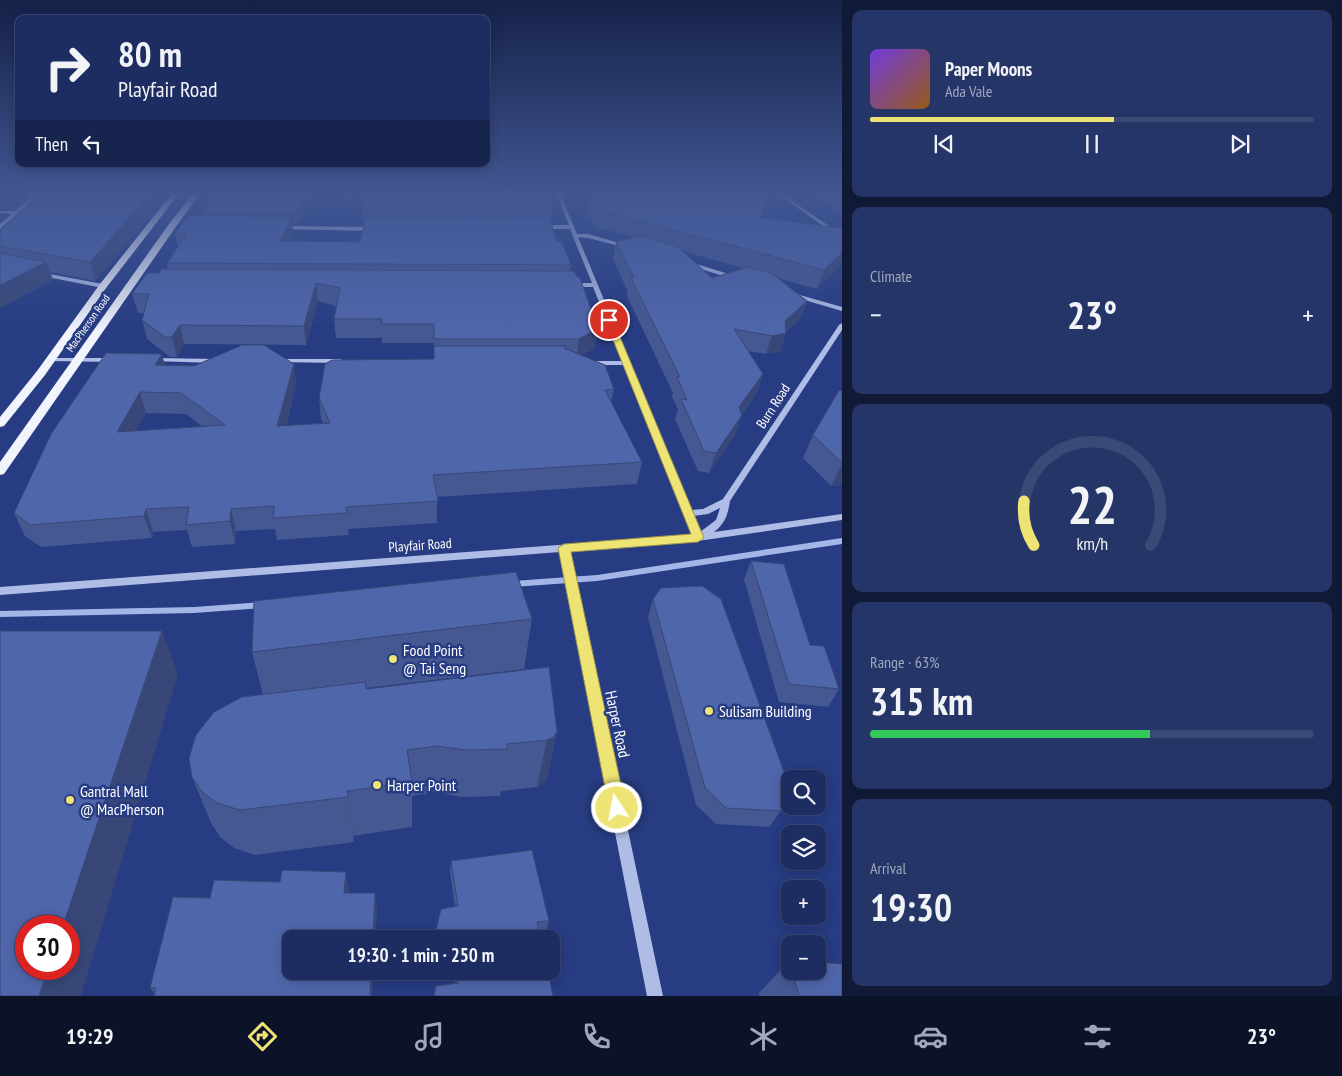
<!DOCTYPE html>
<html lang="en">
<head>
<meta charset="utf-8">
<style>
	body { margin:0; font-family:"PT Sans Narrow",sans-serif; background:#253568; color:#f1f3f6; height:100vh; display:flex; flex-direction:column; font-size:19px; white-space:nowrap }
	* { box-sizing:border-box; margin:0 }
	p { font-size:16px; color:#a0a8be }
	.icon { flex:none; width:28px; height:28px; fill:none; stroke:currentColor; stroke-width:2; stroke-linecap:round; stroke-linejoin:round }
	.map { position:relative; flex:1; overflow:hidden }
	.details { display:flex; flex-direction:column; gap:10px; padding:10px; background:#101936; width:500px }
	.details>* { flex:none }
	.hud { position:absolute; left:15px; top:15px; width:475px; height:152px; border-radius:10px; box-shadow:0 2px 12px #0003,0 0 0 1px #3b4977; background:#1d2d62; color:#f1f3f6; overflow:hidden }
	.buttons { position:absolute; left:781px; top:770px; display:grid; gap:10px }
	.buttons a { display:grid; place-items:center; width:45px; height:45px; border-radius:10px; background:#1d2d62; box-shadow:0 2px 12px #0003,0 0 0 1px #3b4977; font-size:25px }
	.speed { position:absolute; left:15px; top:915px; display:flex; gap:10px; font-size:25px; font-weight:700; text-align:center }
	.speed>* { display:grid; place-content:center; width:65px; height:65px; border-radius:50%; background:#1d2d62; box-shadow:0 2px 12px #0003,0 0 0 1px #3b4977; line-height:1 }
	.speed .limit { border:8px solid #d22; background:#fff; color:#111 }
	.pin { position:absolute; display:grid; place-items:center; width:42px; height:42px; color:#fff; margin:-21px; border:2px solid #fff; border-radius:50%; box-shadow:0 1px 5px #0007 }
	.me { position:absolute; width:55px; margin:-28px; rotate:349deg; stroke-linejoin:round; filter:drop-shadow(0 0 4px #0008) }
	.turn { display:flex; align-items:center; gap:18px; height:105px; padding:0 20px; font-size:22px }
	.turn .icon { width:65px; height:65px; stroke-width:2.5 }
	.turn b { display:block; font-size:35px; line-height:42px }
	.then { display:flex; align-items:center; height:48px; padding:0 20px; background:#0003; gap:10px; font-size:19px }
	.big { font-size:38px; font-weight:700; line-height:1.1 }
	.details .tile { flex:1; display:flex; flex-direction:column; justify-content:center; gap:8px; min-width:0; padding:0 18px; border-radius:10px; background:#253568 }
	.details .dial { align-items:center; gap:0 }
	.dial svg { height:130px; overflow:visible; fill:none; stroke:#3b4977; stroke-width:7; stroke-linecap:round; text-anchor:middle }
	.dial text { fill:#f1f3f6; stroke:none }
	.song { display:flex; align-items:center; gap:15px }
	.cover { width:60px; height:60px; border-radius:8px; background:linear-gradient(135deg,hsl(260 70% 55%),hsl(30 70% 35%)) }
	.played { height:5px; border-radius:2px; background:linear-gradient(90deg,#eee475 55%,#3b4977 55%) }
	.keys { display:flex; justify-content:space-around; direction:ltr }
	.heat { display:flex; justify-content:space-between; align-items:center; font-size:28px; direction:ltr }
	.charge { height:8px; border-radius:4px; background:linear-gradient(90deg,#34c759 63%,#3b4977 0) }
	.trip { position:absolute; left:282px; top:930px; width:278px; height:50px; border-radius:10px; background:#1d2d62; box-shadow:0 2px 12px #0003,0 0 0 1px #3b4977; font-weight:700; line-height:50px; text-align:center }
	.tab-bar { display:flex; height:80px; justify-content:space-around; align-items:center; background:#0c1227; color:#a0a8be }
	.tab-bar .icon { width:35px; height:35px }
	.tab-bar .active { color:#eee475 }
	.tab-bar b { font-size:22px; color:#f1f3f6 }
	main { display:flex; flex:1; min-height:0 }
	.map>svg:first-child { display:block }
</style>
</head>
<body>
<main>
<div class="map">
<svg width="842" height="996" viewBox="0 0 842 996">
	<rect width="100%" height="100%" fill="#273c82"/>
	<g fill="none" stroke-linecap="round" stroke-linejoin="round">
		<g fill="#a4b6e7" fill-rule="evenodd">
			<polygon points="842,538 842,544 597,581 513,587 510,586 509,584 510,582 513,581 597,575"/>
			<polygon points="263,602 266,603 267,605 266,607 263,608 194,613 0,617 0,611 194,607"/>
		</g>
		<g fill="#afbde6" fill-rule="evenodd">
			<polygon points="38,191 43,191 0,229 0,224 12,214 0,213 0,211 15,211"/>
			<polygon points="346,191 350,191 349,197 345,196"/>
			<path d="M552,191H557L562,198L577,234H588L630,246L627,248L588,238L578,237L691,510L703,509L723,499L839,325L842,323V330L730,501C728,514 725,524 714,532L842,514V520L698,541L569,551L663,996H647L560,552L0,595V587L692,535L624,365H589L586,363L589,361H623L593,287H572L569,285L572,283H592L570,229H542L539,227L542,225H569L558,198ZM720,508L716,520L700,532L693,516L708,514Z"/>
			<polygon points="773,191 778,191 842,235 842,239"/>
			<polygon points="282,226 374,227 377,229 374,231 280,229 280,227"/>
			<polygon points="690,262 735,276 736,277 733,279 688,265 687,264"/>
			<polygon points="39,272 103,284 106,286 103,288 37,275 37,273"/>
			<polygon points="793,293 842,307 842,311 791,296 790,295"/>
			<polygon points="50,358 113,358 116,360 113,362 48,361 48,359"/>
			<polygon points="154,358 216,359 219,361 216,363 152,361 151,360"/>
			<polygon points="279,359 341,359 344,361 341,363 277,362 277,360"/>
		</g>
		<g fill="#f1f3fd" fill-rule="evenodd">
			<polygon points="174,191 181,191 106,288 45,375 4,426 0,427 0,417 37,371 100,284"/>
			<polygon points="195,191 202,191 175,228 4,474 0,475 0,462 169,224"/>
		</g>
	</g>
	<g fill="#455892" fill-rule="evenodd">
		<polygon points="41,191 170,191 95,281 50,272 53,280 0,308 0,230 34,200 34,198"/>
		<path d="M218,191H314L302,219H300L297,224H293V232L289,241L360,242L365,219H363L362,206L553,208L552,221H550L557,242L571,265L570,271L595,348L582,355L614,389L611,402L642,462L637,484L437,497V523L348,529L349,535L277,540L275,529L236,531L235,544L192,547L187,530L153,532L152,538L41,547L25,536L14,513L165,366L294,364L296,384L286,426L323,423L321,419L319,398L434,359V343H382V338H336L334,319L336,306L318,301L306,345L184,344L177,357H170L147,339L142,320L144,313H138L132,294L159,273L168,269L167,263L178,246L175,233L204,216L203,212ZM146,413L186,414L203,427L136,431Z"/>
		<path d="M597,191H771L762,218L842,228L817,289L777,278L807,301L800,319L786,332L780,352L766,354L748,351L763,374L756,394L742,414L735,435L709,473L698,471L675,419L678,410L672,396L673,393L627,296L628,292L613,259L616,242L634,237L593,226V222L588,214L590,198ZM682,251L743,268L712,278Z"/>
		<polygon points="810,191 842,191 842,215"/>
		<polygon points="842,391 842,485 831,486 803,458 813,435"/>
		<polygon points="751,561 810,645 839,689 828,707 779,702 744,579"/>
		<polygon points="653,599 781,811 769,827 716,824 696,805 648,617"/>
		<polygon points="532,619 524,669 366,688 557,731 547,778 544,784 537,787 501,791 500,796 462,797 436,792 412,796 412,827 353,836 354,842 255,855 234,848 220,837 211,823 192,777 263,695 252,652"/>
		<polygon points="451,861 549,921 546,931 539,932 540,939 434,939 441,909 455,907 450,872"/>
		<polygon points="349,888 348,893 375,893 377,908 372,996 154,996 155,994 150,988 210,898"/>
		<polygon points="789,961 790,961 790,971 818,971 842,996 759,996 759,993"/>
		<polygon points="454,971 548,971 455,983"/>
	</g>
	<g fill="#384777">
		<polygon points="0,191 26,191 0,204"/>
		<polygon points="153,191 170,191 95,281 90,262"/>
		<polygon points="309,191 314,191 302,219 301,208"/>
		<polygon points="770,191 771,191 756,235 761,218"/>
		<polygon points="298,208 300,219 297,224 296,213"/>
		<polygon points="292,217 293,232 282,256 280,241"/>
		<polygon points="842,253 842,264 817,289 824,270"/>
		<polygon points="46,262 53,280 0,308 0,285"/>
		<polygon points="316,283 318,301 306,345 304,326"/>
		<polygon points="807,301 800,319 785,333 786,333 780,352 766,354 772,336 785,321"/>
		<polygon points="180,325 184,344 177,357 172,337"/>
		<polygon points="598,329 595,348 576,359 579,339"/>
		<polygon points="162,354 167,374 155,365"/>
		<polygon points="294,364 296,384 280,448 277,426"/>
		<polygon points="763,374 756,394 732,427 739,407"/>
		<polygon points="140,392 146,413 124,453 117,432"/>
		<polygon points="742,415 735,435 709,473 716,453"/>
		<polygon points="842,464 842,485 831,486"/>
		<polygon points="146,509 153,532 152,538 144,516"/>
		<polygon points="231,509 236,531 235,544 230,521"/>
		<polygon points="162,631 178,674 81,996 39,996 48,969 69,969 69,926 63,926"/>
		<polygon points="557,731 547,778 544,784 537,787 547,740"/>
		<polygon points="347,791 353,836 354,842 348,797"/>
		<polygon points="346,872 349,888 347,908 344,893"/>
		<polygon points="375,893 377,908 375,939 373,939"/>
		<polygon points="371,971 374,971 372,996 370,996"/>
	</g>
	<g fill="#5066aa" stroke="#384777" fill-rule="evenodd">
		<polygon points="41,191 153,191 90,262 0,246 0,230 37,198 34,198"/>
		<polygon points="218,191 309,191 301,208 298,208 296,213 203,212"/>
		<polygon points="364,191 547,191 553,208 545,208 546,211 367,212 369,206 362,206"/>
		<polygon points="597,191 770,191 761,218 842,228 842,253 824,270 596,209 596,206 590,198"/>
		<polygon points="198,215 292,217 280,241 360,242 366,218 549,216 557,242 562,242 571,265 167,263 187,234 175,233 189,216"/>
		<polygon points="640,236 677,246 712,278 749,267 771,273 807,301 785,321 786,333 772,336 734,329 763,374 739,407 742,415 716,453 704,451 681,399 687,400 677,377 680,377 631,278 634,278 616,242"/>
		<polygon points="0,253 46,262 0,285"/>
		<polygon points="161,269 574,271 577,277 580,278 598,329 579,339 434,339 434,324 382,324 382,319 334,319 340,288 316,283 304,326 180,325 172,337 165,337 142,320 149,294 132,294 147,273 159,273"/>
		<path d="M242,345H264L294,364L277,426L330,423L319,398L325,364L332,360L434,359V346H566L564,348L605,365L614,389L605,390L642,462L433,475L438,501L346,507L347,513L273,518L274,506L231,509L230,521L186,525L189,507L146,509L144,516L30,525L14,513L51,434L106,353L162,354L155,365L194,366ZM140,392L181,393L225,425L117,432Z"/>
		<polygon points="839,390 842,391 842,463 813,435"/>
		<polygon points="751,561 784,564 810,645 824,646 839,689 789,684"/>
		<polygon points="516,572 532,619 252,652 254,601"/>
		<polygon points="702,586 721,599 790,788 790,792 781,811 726,808 705,788 653,599 661,588"/>
		<polygon points="0,631 162,631 63,926 26,926 26,969 48,969 39,996 0,996"/>
		<polygon points="549,667 557,731 554,737 547,740 507,744 507,749 466,750 437,746 407,750 412,782 347,791 348,797 240,810 217,803 202,792 192,777 189,758 196,735 214,712 242,697 365,682 366,689"/>
		<polygon points="532,850 549,921 537,922 540,939 451,939 451,935 434,938 441,909 458,906 451,861"/>
		<polygon points="282,870 346,872 344,893 375,893 373,939 291,939 291,971 371,971 370,996 154,996 156,988 150,988 173,897 210,898 214,880 280,882"/>
		<polygon points="818,962 842,964 842,996 799,996 792,971 818,971"/>
		<polygon points="456,971 548,971 553,996 434,996 436,986 458,983"/>
	</g>
	<linearGradient id="sky" x2="0" y2="1"><stop stop-color="#152148"/><stop offset="0.58" stop-color="#415692"/><stop offset="1" stop-color="#415692" stop-opacity="0"/></linearGradient>
	<rect width="842" height="331" fill="url(#sky)"/>
	<polygon fill="#eee475" stroke="#9b944c" points="609,317 613,320 704,538 698,542 571,552 626,808 623,813 617,816 611,813 609,808 558,548 564,544 691,534 605,320"/>
	<g fill="#eee475" stroke="#273c82" stroke-width="2">
		<circle cx="393" cy="659" r="5"/>
		<circle cx="709" cy="711" r="5"/>
		<circle cx="377" cy="785" r="5"/>
		<circle cx="70" cy="800" r="5"/>
	</g>
	<g text-anchor="middle" stroke-width="5" stroke-linejoin="round" paint-order="stroke">
		<g font-size="11" fill="#fff" stroke="#273c82">
			<text transform="translate(88 323) rotate(-55)" y="4">MacPherson Road</text>
		</g>
		<g font-size="14" fill="#fff" stroke="#273c82">
			<text transform="translate(773 406) rotate(-57)" y="5">Burn Road</text>
			<text transform="translate(420 545) rotate(-4)" y="5">Playfair Road</text>
		</g>
		<g font-size="16" fill="#fff" stroke="#273c82" text-anchor="start">
			<text x="403" y="656">Food Point<tspan x="403" dy="18">@ Tai Seng</tspan></text>
			<text x="719" y="717">Sulisam Building</text>
			<text x="387" y="791">Harper Point</text>
			<text x="80" y="797">Gantral Mall<tspan x="80" dy="18">@ MacPherson</tspan></text>
		</g>
		<g font-size="16" fill="#fff" stroke="#273c82">
			<text transform="translate(618 724) rotate(78)" y="6">Harper Road</text>
		</g>
	</g>
</svg>
<div class="buttons">
<a><svg class="icon" aria-label="search" viewBox="0 0 24 24"><circle cx="10" cy="10" r="6"/><path d="M15 15l6 6"/></svg></a>
<a><svg class="icon" aria-label="layers" viewBox="0 0 24 24"><path d="M12 4l9 5-9 5-9-5zM3 14l9 5 9-5"/></svg></a>
<a>+</a>
<a>−</a>
</div>
<div class="speed"><div class="limit">30</div></div>
<div class="pin" style="left:609px;top:320px;background:#d93025"><svg class="icon" aria-label="arrive" viewBox="0 0 24 24"><path d="M6 21V4h12l-3 4 3 4H6"/></svg></div>
<svg class="me" style="left:617px;top:808px" viewBox="-20 -20 40 40"><circle r="17" fill="#eee475" stroke="#fff" stroke-width="3"/><path d="M0-11L8 9 0 5-8 9z" fill="#fff"/></svg>
<div class="trip">19:30 · 1 min · 250 m</div>
<div class="hud">
<div class="turn"><svg class="icon" aria-label="right" viewBox="0 0 24 24"><path d="M7 20v-9h11M14 6l5 5-5 5"/></svg><div><b>80 m</b>Playfair Road</div></div>
<div class="then">Then<svg class="icon" aria-label="left" viewBox="0 0 24 24"><path d="M17 20v-9H6M10 6l-5 5 5 5"/></svg></div>
</div>
</div>
<section class="details">
<div class="tile">
<div class="song"><i class="cover"></i><div><b>Paper Moons</b><p>Ada Vale</p></div></div>
<div class="played"></div>
<div class="keys"><svg class="icon" aria-label="previous" viewBox="0 0 24 24"><path d="M18 5L8 12l10 7zM5 5v14"/></svg><svg class="icon" aria-label="pause" viewBox="0 0 24 24"><path d="M8 5v14M16 5v14"/></svg><svg class="icon" aria-label="next" viewBox="0 0 24 24"><path d="M6 5l10 7-10 7zM19 5v14"/></svg></div>
</div>
<div class="tile"><p>Climate</p>
<div class="heat"><a>−</a><b class="big">23°</b><a>+</a></div>
</div>
<div class="tile dial"><svg viewBox="0 0 100 80">
<path d="M14 69A42 42 0 1 1 86 69"/>
<path d="M14 69A42 42 0 0 1 8 42" stroke="#eee475"/>
<text x="50" y="56" font-size="32" font-weight="700">22</text>
<text x="50" y="72" font-size="11">km/h</text>
</svg></div>
<div class="tile"><p>Range · 63%</p><b class="big">315 km</b><div class="charge"></div></div>
<div class="tile"><p>Arrival</p><b class="big">19:30</b></div>
</section>
</main>
<nav class="tab-bar">
<b>19:29</b>
<svg class="icon active" aria-label="directions" viewBox="0 0 24 24"><path d="M12 3l9 9-9 9-9-9zM9 14v-3h6M13 9l2 2-2 2"/></svg>
<svg class="icon" aria-label="music" viewBox="0 0 24 24"><path d="M9 18V5l10-2v13"/><circle cx="6" cy="18" r="3"/><circle cx="16" cy="16" r="3"/></svg>
<svg class="icon" aria-label="phone" viewBox="0 0 24 24"><path d="M5 4h4l2 5-3 2q2 4 5 5l2-3 5 2v4C11 20 4 13 5 4z"/></svg>
<svg class="icon" aria-label="climate" viewBox="0 0 24 24"><path d="M12 3v18M4 7l16 10M4 17L20 7"/></svg>
<svg class="icon" aria-label="car" viewBox="0 0 24 24"><path d="M5 17H2v-5l4-1 3-4h7l3 4 3 1v5h-3M9 17h6M6 11h13"/><circle cx="7" cy="17" r="2"/><circle cx="17" cy="17" r="2"/></svg>
<svg class="icon" aria-label="filters" viewBox="0 0 24 24"><path d="M4 7h16M4 17h16"/><circle cx="9" cy="7" r="2"/><circle cx="15" cy="17" r="2"/></svg>
<b>23°</b>
</nav>
</body>
</html>
